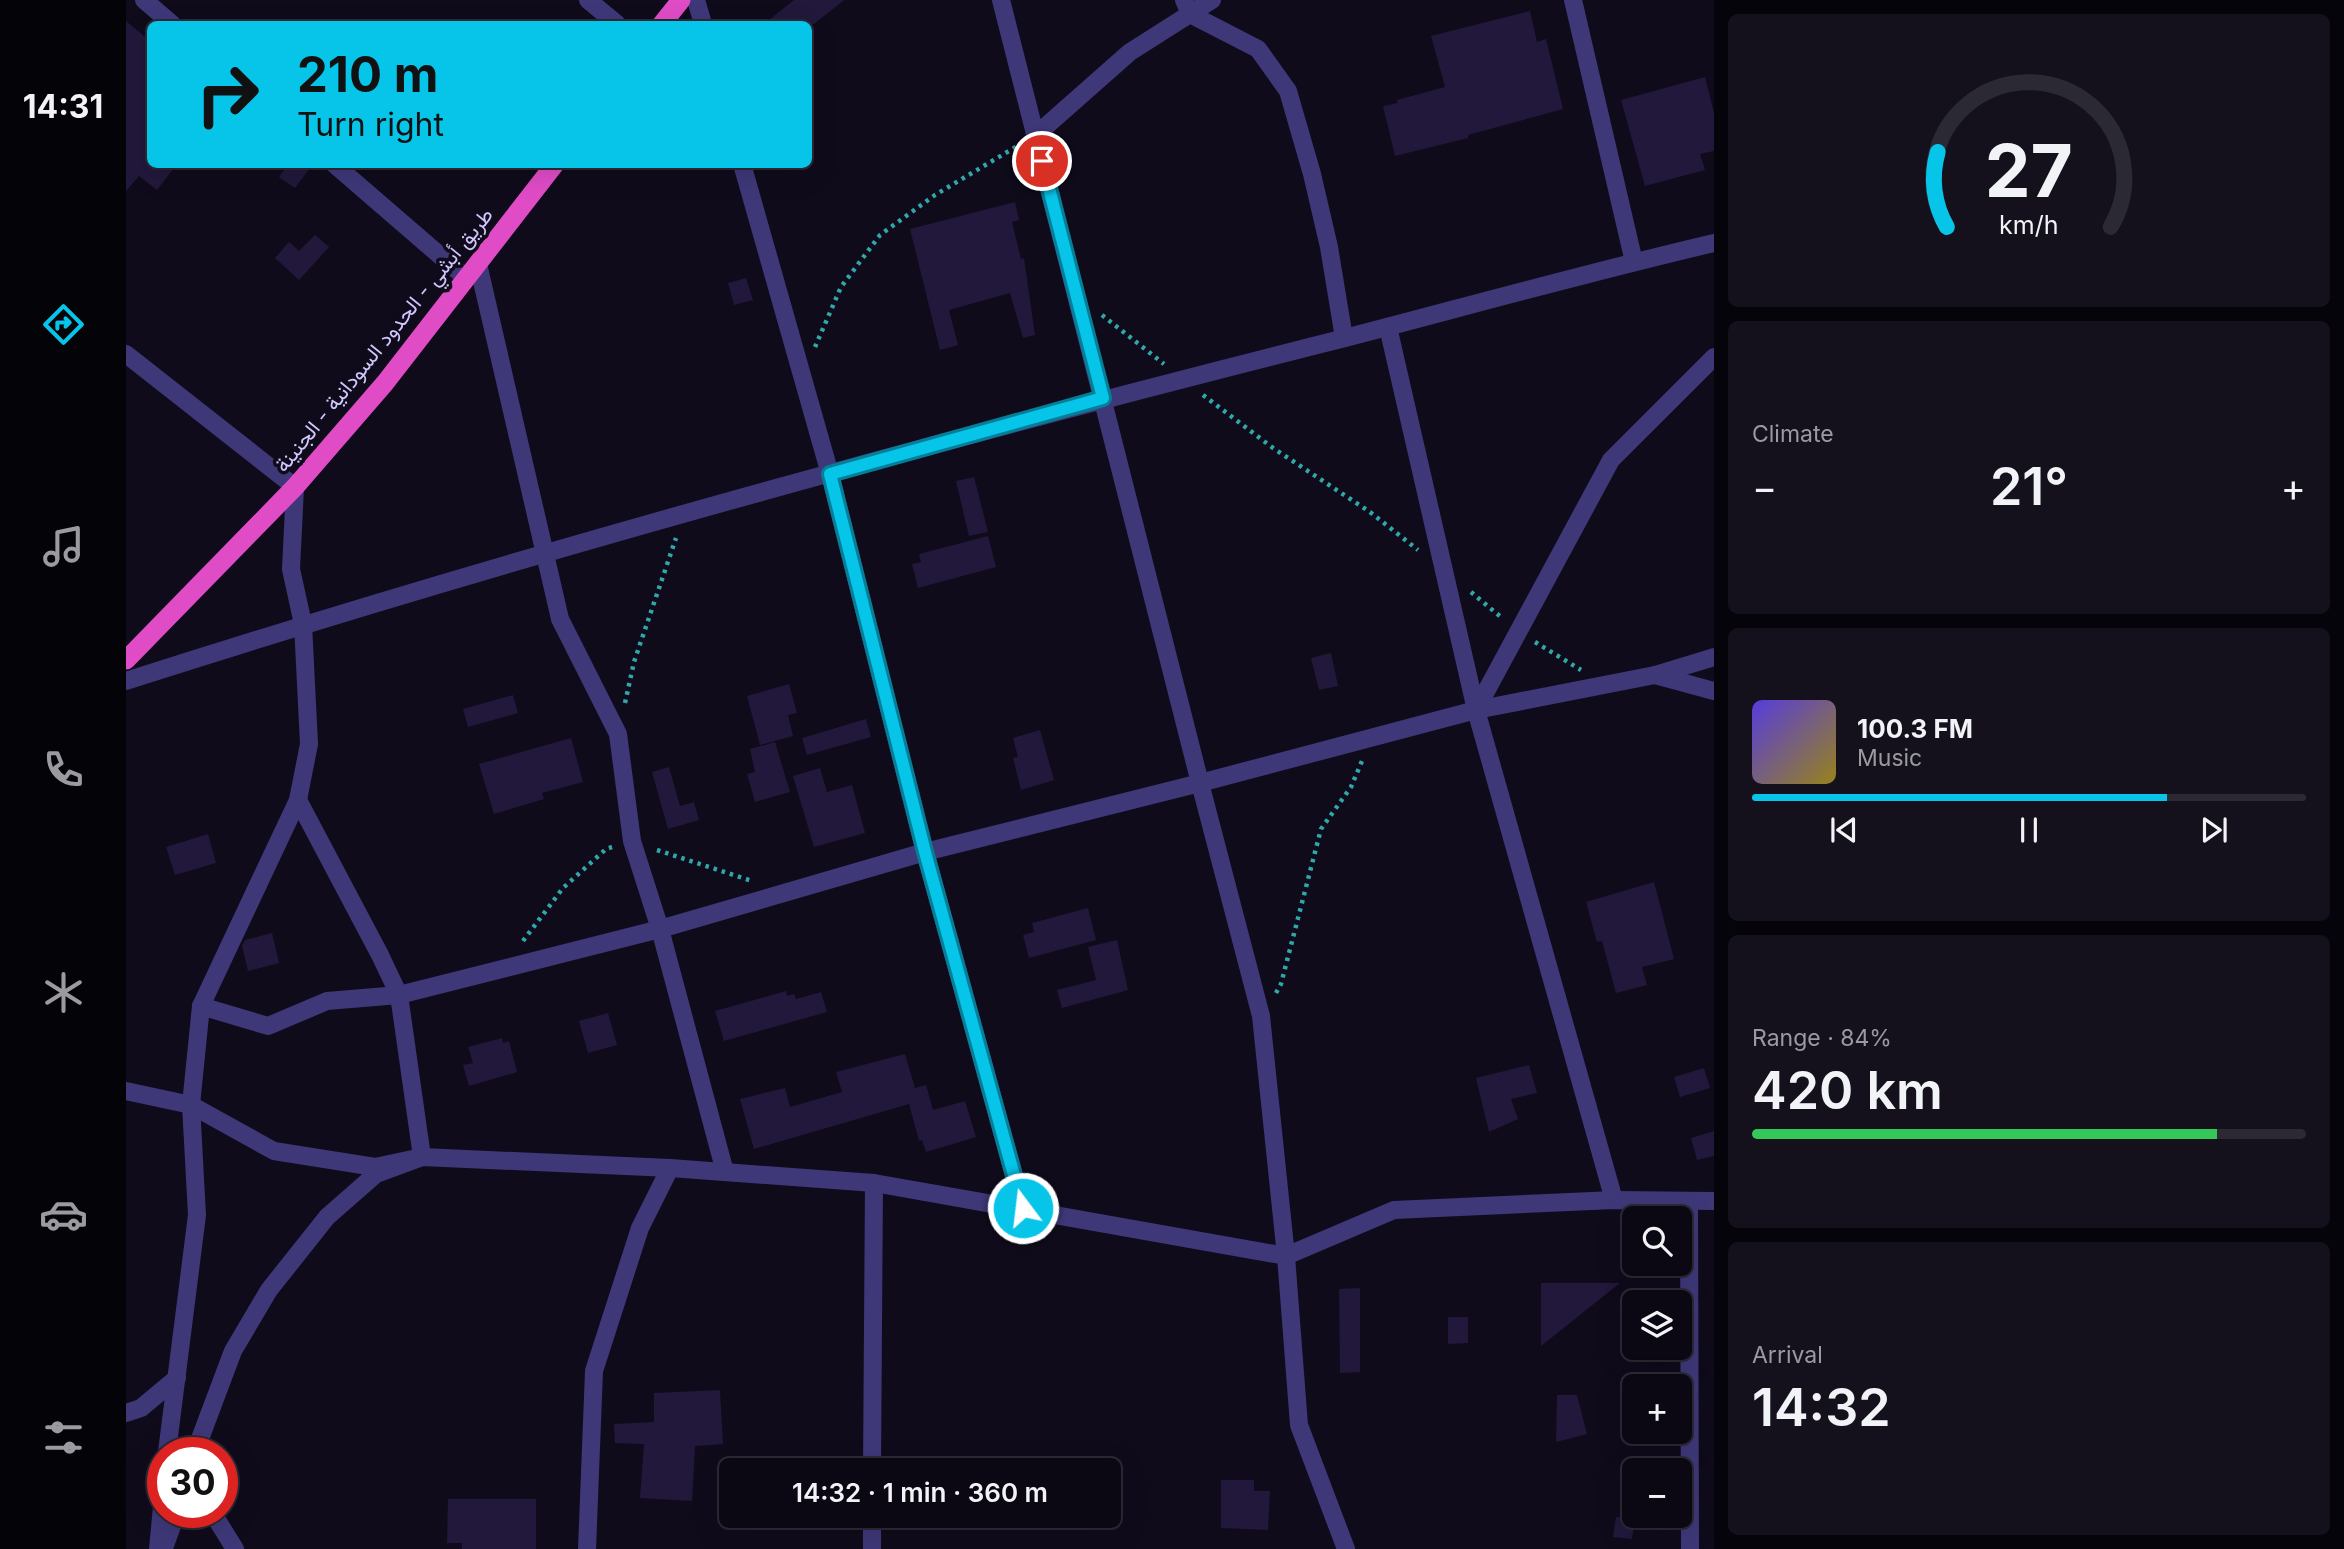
<!DOCTYPE html>
<html lang="en">
<head>
<meta charset="utf-8">
<style>
	body { margin:0; font-family:Inter,Vazirmatn,sans-serif; background:#14111d; color:#f1f3f6; height:100vh; display:flex; flex-direction:column; font-size:26px; white-space:nowrap }
	* { box-sizing:border-box; margin:0 }
	p { font-size:23px; color:#9a9aa0 }
	.icon { flex:none; width:38px; height:38px; fill:none; stroke:currentColor; stroke-width:2; stroke-linecap:round; stroke-linejoin:round }
	.map { position:relative; flex:1; overflow:hidden }
	.side { display:flex; flex-direction:column; gap:14px; padding:14px; background:#06040b; width:630px }
	.side>* { flex:none }
	.hud { position:absolute; left:21px; top:21px; width:665px; height:147px; border-radius:10px; box-shadow:0 7px 28px #0002,0 0 0 2px #2b2934; background:#07c4e9; color:#111; overflow:hidden }
	.fabs { position:absolute; left:1496px; top:1206px; display:grid; gap:14px }
	.fabs a { display:grid; place-items:center; width:70px; height:70px; border-radius:10px; background:#0b0814; box-shadow:0 7px 28px #0002,0 0 0 2px #2b2934; font-size:35px }
	.speed { position:absolute; left:21px; top:1437px; display:flex; gap:14px; font-size:35px; font-weight:700; text-align:center }
	.speed>* { display:grid; place-content:center; width:91px; height:91px; border-radius:50%; background:#0b0814; box-shadow:0 7px 28px #0002,0 0 0 2px #2b2934; line-height:1 }
	.speed .limit { border:10px solid #d22; background:#fff; color:#111 }
	.pin { position:absolute; display:grid; place-items:center; width:60px; height:60px; color:#fff; margin:-30px; border:4px solid #fff; border-radius:50%; box-shadow:0 2px 7px #0007 }
	.me { position:absolute; width:77px; margin:-38px; rotate:345deg; stroke-linejoin:round; filter:drop-shadow(0 0 5px #0008) }
	.turn { display:flex; align-items:center; gap:24px; height:147px; padding:0 35px; font-size:32px }
	.turn .icon { width:91px; height:91px; stroke-width:2.5 }
	.turn b { display:block; font-size:49px; line-height:60px }
	.big { font-size:52px; font-weight:600; line-height:1.1 }
	.side .widget { flex:1; display:flex; flex-direction:column; justify-content:center; gap:10px; min-width:0; padding:0 24px; border-radius:10px; background:#14111d }
	.side .dial { align-items:center; gap:0 }
	.dial svg { height:182px; overflow:visible; fill:none; stroke:#2b2934; stroke-width:7; stroke-linecap:round; text-anchor:middle }
	.dial text { fill:#f1f3f6; stroke:none }
	.song { display:flex; align-items:center; gap:21px }
	.cover { width:84px; height:84px; border-radius:10px; background:linear-gradient(135deg,hsl(250 70% 55%),hsl(50 70% 35%)) }
	.played { height:7px; border-radius:4px; background:linear-gradient(90deg,#07c4e9 75%,#2b2934 75%) }
	.keys { display:flex; justify-content:space-around; direction:ltr }
	.heat { display:flex; justify-content:space-between; align-items:center; font-size:38px; direction:ltr }
	.charge { height:10px; border-radius:5px; background:linear-gradient(90deg,#34c759 84%,#2b2934 0) }
	.trip { position:absolute; left:593px; top:1458px; width:402px; height:70px; border-radius:10px; background:#0b0814; box-shadow:0 7px 28px #0002,0 0 0 2px #2b2934; font-weight:600; line-height:70px; text-align:center }
	main { display:flex; flex:1; min-height:0 }
	.menu { display:flex; flex-direction:column; width:126px; justify-content:space-around; align-items:center; background:#040308; color:#9a9aa0 }
	.menu .icon { width:49px; height:49px }
	.menu .active { color:#07c4e9 }
	.menu b { font-size:32px; color:#f1f3f6 }
	.map>svg:first-child { display:block }
</style>
</head>
<body>
<main>
<nav class="menu">
<b>14:31</b>
<svg class="icon active" aria-label="directions" viewBox="0 0 24 24"><path d="M12 3l9 9-9 9-9-9zM9 14v-3h6M13 9l2 2-2 2"/></svg>
<svg class="icon" aria-label="music" viewBox="0 0 24 24"><path d="M9 18V5l10-2v13"/><circle cx="6" cy="18" r="3"/><circle cx="16" cy="16" r="3"/></svg>
<svg class="icon" aria-label="phone" viewBox="0 0 24 24"><path d="M5 4h4l2 5-3 2q2 4 5 5l2-3 5 2v4C11 20 4 13 5 4z"/></svg>
<svg class="icon" aria-label="climate" viewBox="0 0 24 24"><path d="M12 3v18M4 7l16 10M4 17L20 7"/></svg>
<svg class="icon" aria-label="car" viewBox="0 0 24 24"><path d="M5 17H2v-5l4-1 3-4h7l3 4 3 1v5h-3M9 17h6M6 11h13"/><circle cx="7" cy="17" r="2"/><circle cx="17" cy="17" r="2"/></svg>
<svg class="icon" aria-label="filters" viewBox="0 0 24 24"><path d="M4 7h16M4 17h16"/><circle cx="9" cy="7" r="2"/><circle cx="15" cy="17" r="2"/></svg>
</nav>
<div class="map">
<svg width="1588" height="1549" viewBox="0 0 1588 1549">
	<rect width="100%" height="100%" fill="#0f0b1b"/>
	<g fill="#22183b">
		<polygon points="668,0 718,0 688,24 638,24"/>
		<polygon points="1404,11 1411,42 1420,39 1437,109 1342,135 1342,138 1269,156 1257,106 1272,103 1271,100 1319,87 1305,36"/>
		<polygon points="0,21 24,41 24,164 51,164 31,190 13,176 0,191"/>
		<polygon points="1579,77 1588,113 1588,151 1574,154 1579,170 1519,186 1495,100"/>
		<polygon points="162,164 187,164 169,188 153,177"/>
		<polygon points="889,202 893,220 886,222 895,259 898,258 909,335 897,338 884,293 823,310 832,345 814,350 784,229"/>
		<polygon points="189,235 203,247 173,280 149,258 163,242 173,251"/>
		<polygon points="620,278 627,300 608,305 602,283"/>
		<polygon points="848,477 862,532 843,536 830,481"/>
		<polygon points="862,536 870,567 792,588 786,564 795,562 793,554"/>
		<polygon points="1205,653 1212,686 1193,690 1185,658"/>
		<polygon points="663,684 671,713 662,715 667,736 634,745 621,696"/>
		<polygon points="387,695 392,713 342,727 337,709"/>
		<polygon points="740,719 745,737 681,755 676,738"/>
		<polygon points="914,730 928,780 895,790 887,758 892,757 887,738"/>
		<polygon points="445,738 457,782 416,793 418,799 368,814 353,764"/>
		<polygon points="649,742 664,792 629,802 621,774 629,772 624,749"/>
		<polygon points="543,767 554,806 568,802 573,820 542,829 526,772"/>
		<polygon points="694,768 701,792 726,785 739,833 688,847 667,776"/>
		<polygon points="82,834 90,863 49,875 40,847"/>
		<polygon points="1528,882 1548,959 1516,967 1521,985 1490,993 1476,941 1471,942 1460,902"/>
		<polygon points="962,908 970,940 903,958 897,935 908,932 906,923"/>
		<polygon points="146,933 153,963 122,971 116,946 119,940"/>
		<polygon points="991,940 1002,990 936,1008 931,990 970,980 962,947"/>
		<polygon points="660,991 661,996 668,994 670,999 695,992 701,1012 598,1041 589,1011"/>
		<polygon points="482,1013 491,1045 462,1053 453,1021"/>
		<polygon points="376,1038 377,1043 383,1041 391,1072 343,1086 337,1065 347,1063 342,1047"/>
		<polygon points="779,1054 789,1088 800,1085 807,1110 839,1101 850,1137 800,1152 796,1140 793,1141 783,1104 628,1149 614,1099 659,1088 664,1107 716,1092 710,1072"/>
		<polygon points="1403,1065 1411,1093 1385,1099 1392,1119 1363,1132 1350,1078"/>
		<polygon points="1578,1068 1584,1088 1554,1097 1548,1077"/>
		<polygon points="1588,1131 1588,1156 1571,1160 1565,1138"/>
		<polygon points="1415,1283 1494,1283 1415,1346"/>
		<polygon points="1234,1288 1234,1372 1214,1373 1213,1289"/>
		<polygon points="1322,1317 1342,1317 1342,1343 1322,1344"/>
		<polygon points="594,1390 597,1444 569,1446 566,1501 514,1498 518,1444 489,1443 488,1424 528,1422 528,1393"/>
		<polygon points="1431,1395 1451,1395 1461,1434 1430,1442"/>
		<polygon points="1095,1480 1128,1480 1128,1491 1144,1491 1142,1530 1095,1528"/>
		<polygon points="322,1499 410,1499 410,1549 336,1549 336,1543 321,1543"/>
		<polygon points="1490,1517 1509,1519 1506,1539 1487,1537"/>
	</g>
	<g fill="none" stroke-linecap="round" stroke-linejoin="round">
		<g stroke="#30a8a9" stroke-width="4.5" stroke-dasharray="3.5 5" stroke-linecap="butt">
			<polyline points="976,315 1038,364"/>
			<polyline points="689,347 715,287 754,235 809,195 893,145"/>
			<polyline points="1077,395 1147,448 1244,512 1292,550"/>
			<polyline points="1345,592 1376,618"/>
			<polyline points="1409,642 1455,670"/>
			<polyline points="499,703 508,662 550,538"/>
			<polyline points="531,850 626,881"/>
			<polyline points="397,941 437,888 480,849 486,847"/>
			<polyline points="1150,993 1155,984 1195,829 1225,787 1236,761"/>
		</g>
		<g stroke="#3e3879" stroke-width="18">
			<polyline points="18,0 46,24"/>
			<polyline points="462,0 491,24"/>
			<polyline points="570,0 577,24"/>
			<polyline points="875,0 1074,783 1135,1016 1160,1256 1173,1425 1220,1549"/>
			<polyline points="1058,0 1064,14 1132,49 1162,91 1186,174 1203,247 1218,338"/>
			<polyline points="1447,0 1508,262"/>
			<polyline points="910,135 1004,52 1086,0"/>
			<polyline points="208,164 340,278"/>
			<polyline points="616,164 704,474 799,852 897,1208"/>
			<polyline points="352,264 434,619 492,734 506,841 534,929 599,1172"/>
			<polyline points="1262,327 1350,710 1488,1200"/>
			<polyline points="0,354 169,487 165,569 177,624 183,744 172,800 75,1006 65,1105 71,1215 41,1452"/>
			<polyline points="1529,675 1588,691"/>
			<path d="M0,681C402,552 810,441 1219,338C1342,306 1464,272 1588,243"/>
			<polyline points="1350,710 1485,460 1588,357"/>
			<polyline points="75,1006 142,1026 201,1001 273,995 534,929 799,852 1074,783 1350,710 1529,675 1588,657"/>
			<polyline points="0,1091 65,1105 148,1151 249,1167 296,1157 544,1168 748,1183 1160,1256 1268,1210 1488,1200 1588,1201"/>
			<polyline points="1563,1201 1564,1549"/>
			<polyline points="0,1413 15,1408 51,1378"/>
			<polyline points="69,1452 107,1351 143,1290 201,1217 250,1174 296,1157 273,995 254,955 172,800"/>
			<polyline points="746,1470 748,1183"/>
			<polyline points="86,1512 109,1549"/>
			<polyline points="38,1548 51,1512"/>
			<polyline points="32,1549 37,1496"/>
			<polyline points="461,1549 468,1371 514,1228 544,1168"/>
			<polyline points="746,1549 746,1516"/>
		</g>
		<g stroke="#e04cc6" stroke-width="19">
			<polyline points="536,24 555,0"/>
			<polyline points="0,660 169,487 259,383 429,164"/>
		</g>
	</g>
	<g fill="none" stroke-linecap="round" stroke-linejoin="round">
		<g stroke="#057f97" stroke-width="18">
			<polyline id="route" points="897,1208 799,852 704,474 977,398 916,161"/>
		</g>
		<use href="#route" stroke="#07c4e9" stroke-width="12"/>
	</g>
	<g text-anchor="middle" stroke-width="7" stroke-linejoin="round" paint-order="stroke">
		<g font-size="21" fill="#d1c7fd" stroke="#0f0b1b">
			<text transform="translate(258 340) rotate(-51)" y="7">طريق أبشي - الحدود السودانية - الجنينة</text>
		</g>
	</g>
</svg>
<div class="fabs">
<a><svg class="icon" aria-label="search" viewBox="0 0 24 24"><circle cx="10" cy="10" r="6"/><path d="M15 15l6 6"/></svg></a>
<a><svg class="icon" aria-label="layers" viewBox="0 0 24 24"><path d="M12 4l9 5-9 5-9-5zM3 14l9 5 9-5"/></svg></a>
<a>+</a>
<a>−</a>
</div>
<div class="speed"><div class="limit">30</div></div>
<div class="pin" style="left:916px;top:161px;background:#d93025"><svg class="icon" aria-label="arrive" viewBox="0 0 24 24"><path d="M6 21V4h12l-3 4 3 4H6"/></svg></div>
<svg class="me" style="left:897px;top:1208px" viewBox="-20 -20 40 40"><circle r="17" fill="#07c4e9" stroke="#fff" stroke-width="3"/><path d="M0-11L8 9 0 5-8 9z" fill="#fff"/></svg>
<div class="trip">14:32 · 1 min · 360 m</div>
<div class="hud">
<div class="turn"><svg class="icon" aria-label="right" viewBox="0 0 24 24"><path d="M7 20v-9h11M14 6l5 5-5 5"/></svg><div><b>210 m</b>Turn right</div></div>
</div>
</div>
<section class="side">
<div class="widget dial"><svg viewBox="0 0 100 80">
<path d="M14 69A42 42 0 1 1 86 69"/>
<path d="M14 69A42 42 0 0 1 10 36" stroke="#07c4e9"/>
<text x="50" y="56" font-size="32" font-weight="700">27</text>
<text x="50" y="72" font-size="11">km/h</text>
</svg></div>
<div class="widget"><p>Climate</p>
<div class="heat"><a>−</a><b class="big">21°</b><a>+</a></div>
</div>
<div class="widget">
<div class="song"><i class="cover"></i><div><b>100.3 FM</b><p>Music</p></div></div>
<div class="played"></div>
<div class="keys"><svg class="icon" aria-label="previous" viewBox="0 0 24 24"><path d="M18 5L8 12l10 7zM5 5v14"/></svg><svg class="icon" aria-label="pause" viewBox="0 0 24 24"><path d="M8 5v14M16 5v14"/></svg><svg class="icon" aria-label="next" viewBox="0 0 24 24"><path d="M6 5l10 7-10 7zM19 5v14"/></svg></div>
</div>
<div class="widget"><p>Range · 84%</p><b class="big">420 km</b><div class="charge"></div></div>
<div class="widget"><p>Arrival</p><b class="big">14:32</b></div>
</section>
</main>
</body>
</html>
